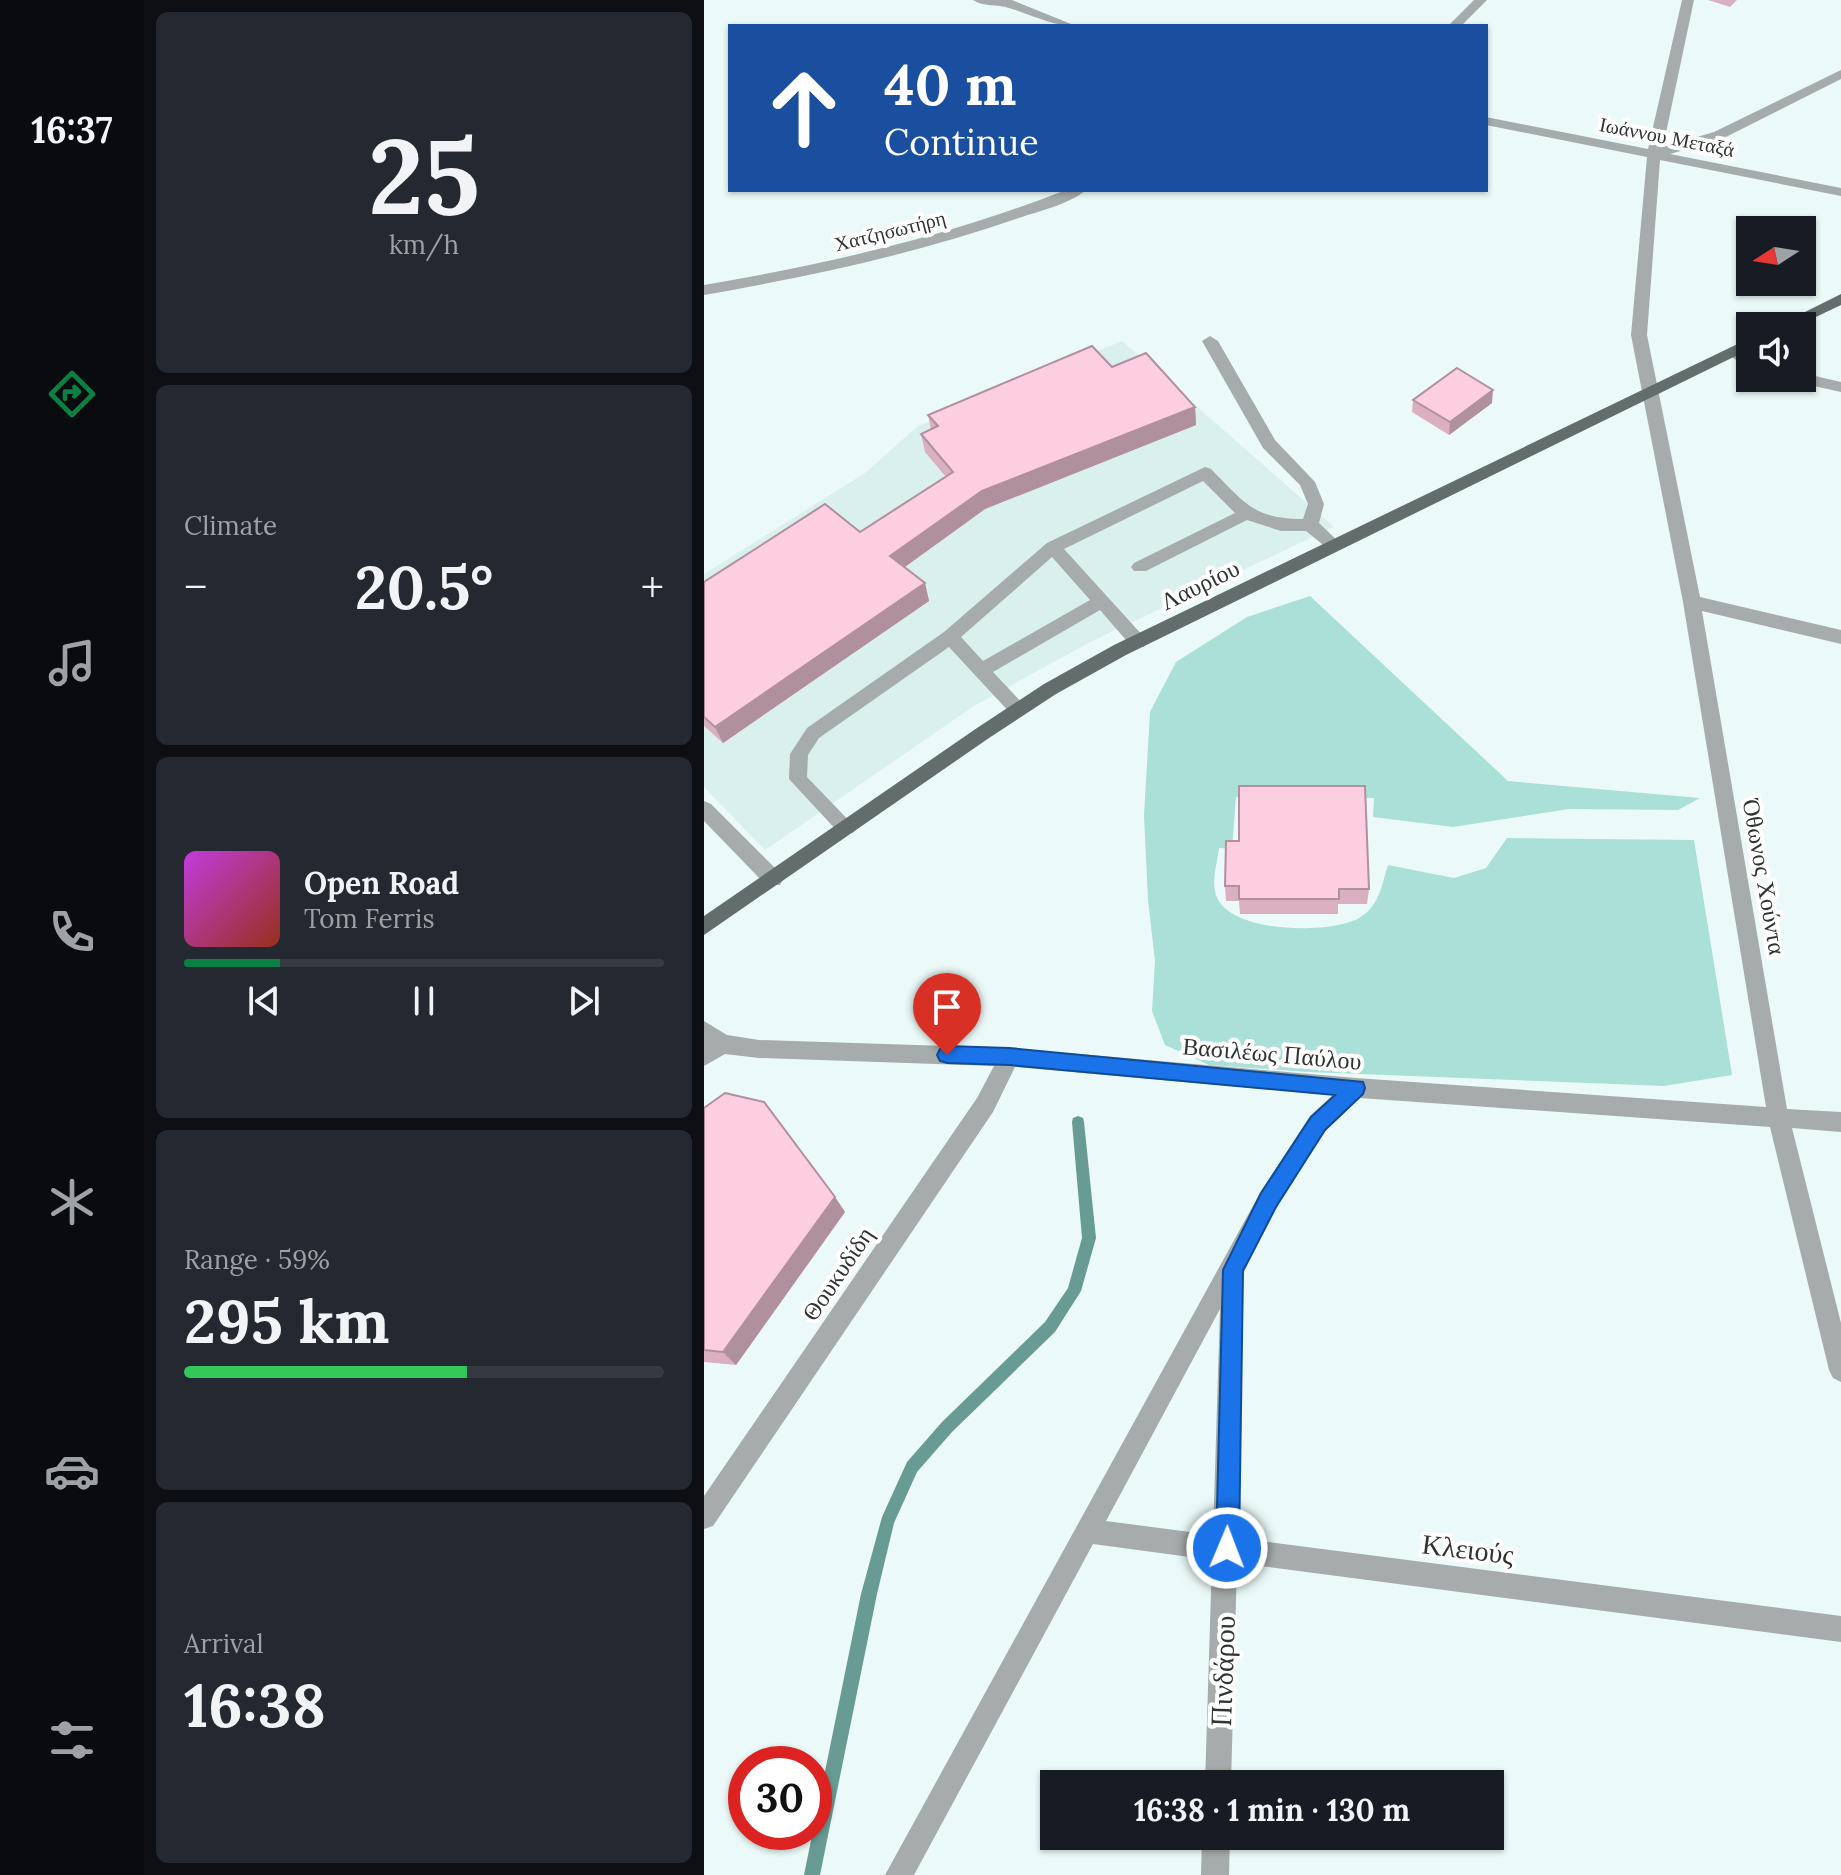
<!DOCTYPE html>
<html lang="en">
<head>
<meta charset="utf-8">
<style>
	body { margin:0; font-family:Lora,serif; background:#242831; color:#f1f3f6; height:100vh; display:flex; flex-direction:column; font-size:30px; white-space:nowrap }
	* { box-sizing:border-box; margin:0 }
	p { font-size:26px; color:#9ea1a6 }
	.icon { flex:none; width:44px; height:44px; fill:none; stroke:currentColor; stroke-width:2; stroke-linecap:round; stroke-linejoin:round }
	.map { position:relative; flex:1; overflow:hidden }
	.drawer { display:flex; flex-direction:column; gap:12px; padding:12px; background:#0d0f14; width:560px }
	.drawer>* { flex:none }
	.top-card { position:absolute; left:24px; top:24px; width:760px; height:168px; border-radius:0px; box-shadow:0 2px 6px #0004; background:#1a4fa0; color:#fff; overflow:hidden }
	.needle { width:52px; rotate:258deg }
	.fabs { position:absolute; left:1032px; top:216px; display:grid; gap:16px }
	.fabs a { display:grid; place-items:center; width:80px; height:80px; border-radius:0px; background:#171b24; box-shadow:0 2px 6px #0004; font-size:40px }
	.speed { position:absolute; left:24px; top:1746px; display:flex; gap:16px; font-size:40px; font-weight:700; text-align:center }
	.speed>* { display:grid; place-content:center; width:104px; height:104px; border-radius:50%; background:#171b24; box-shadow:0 2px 6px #0004; line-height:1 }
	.speed .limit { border:12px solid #d22; background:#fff; color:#111 }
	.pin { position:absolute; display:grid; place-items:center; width:68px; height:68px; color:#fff; margin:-82px -34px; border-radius:50% 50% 50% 0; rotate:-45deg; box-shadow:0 0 8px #0007 }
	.pin .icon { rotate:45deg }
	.me { position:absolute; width:88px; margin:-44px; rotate:1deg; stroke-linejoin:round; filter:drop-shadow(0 0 6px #0008) }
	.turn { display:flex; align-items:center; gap:28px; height:168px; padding:0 24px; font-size:36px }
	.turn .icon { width:104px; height:104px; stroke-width:2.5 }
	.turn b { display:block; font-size:56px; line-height:68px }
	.big { font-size:60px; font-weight:700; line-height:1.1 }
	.drawer .widget { flex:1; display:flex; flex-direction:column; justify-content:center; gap:12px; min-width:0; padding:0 28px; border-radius:12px; background:#242831 }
	.drawer .dial { align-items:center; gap:0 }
	.dial b { font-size:104px; line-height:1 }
	.song { display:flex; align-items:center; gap:24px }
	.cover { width:96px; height:96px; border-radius:12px; background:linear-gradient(135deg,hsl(290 70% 55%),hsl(10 70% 35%)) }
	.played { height:8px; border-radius:4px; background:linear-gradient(90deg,#0b8043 20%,#363941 20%) }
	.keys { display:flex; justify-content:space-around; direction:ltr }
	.heat { display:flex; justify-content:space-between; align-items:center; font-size:44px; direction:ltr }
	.charge { height:12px; border-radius:6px; background:linear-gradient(90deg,#34c759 59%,#363941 0) }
	.trip { position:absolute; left:336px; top:1770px; width:464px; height:80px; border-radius:0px; background:#171b24; box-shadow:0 2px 6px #0004; font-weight:700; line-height:80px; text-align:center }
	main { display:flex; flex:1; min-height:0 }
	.dock { display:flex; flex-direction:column; width:144px; justify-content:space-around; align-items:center; background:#090b0e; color:#9ea1a6 }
	.dock .icon { width:56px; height:56px }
	.dock .active { color:#0b8043 }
	.dock b { font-size:36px; color:#f1f3f6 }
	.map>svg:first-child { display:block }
</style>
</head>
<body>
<main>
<nav class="dock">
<b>16:37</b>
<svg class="icon active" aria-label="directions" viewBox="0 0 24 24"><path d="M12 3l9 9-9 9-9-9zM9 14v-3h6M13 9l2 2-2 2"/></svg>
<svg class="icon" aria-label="music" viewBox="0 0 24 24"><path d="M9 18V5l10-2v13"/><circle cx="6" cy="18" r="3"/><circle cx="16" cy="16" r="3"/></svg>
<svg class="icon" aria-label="phone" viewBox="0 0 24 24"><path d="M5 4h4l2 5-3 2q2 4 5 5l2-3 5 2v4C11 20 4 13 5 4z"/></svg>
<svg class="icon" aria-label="climate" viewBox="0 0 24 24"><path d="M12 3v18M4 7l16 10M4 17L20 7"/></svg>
<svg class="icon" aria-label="car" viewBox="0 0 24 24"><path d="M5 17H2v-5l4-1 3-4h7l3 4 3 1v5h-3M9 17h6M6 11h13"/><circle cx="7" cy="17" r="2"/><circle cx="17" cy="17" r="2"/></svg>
<svg class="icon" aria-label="filters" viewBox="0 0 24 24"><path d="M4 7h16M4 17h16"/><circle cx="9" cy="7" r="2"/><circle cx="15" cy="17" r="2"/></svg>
</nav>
<section class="drawer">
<div class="widget dial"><b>25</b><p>km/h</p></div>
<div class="widget"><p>Climate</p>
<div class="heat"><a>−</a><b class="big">20.5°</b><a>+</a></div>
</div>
<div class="widget">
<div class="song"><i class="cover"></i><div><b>Open Road</b><p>Tom Ferris</p></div></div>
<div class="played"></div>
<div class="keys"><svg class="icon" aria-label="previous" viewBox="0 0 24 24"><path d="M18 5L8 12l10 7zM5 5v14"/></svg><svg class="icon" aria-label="pause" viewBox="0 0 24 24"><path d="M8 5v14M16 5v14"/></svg><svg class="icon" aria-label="next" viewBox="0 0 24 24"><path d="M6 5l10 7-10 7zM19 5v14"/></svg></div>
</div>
<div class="widget"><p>Range · 59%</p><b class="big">295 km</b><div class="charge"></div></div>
<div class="widget"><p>Arrival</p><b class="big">16:38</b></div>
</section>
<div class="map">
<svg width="1137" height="1875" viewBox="0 0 1137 1875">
	<rect width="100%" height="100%" fill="#ebfaf8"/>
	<polygon fill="#d9f0ec" points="418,341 630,527 388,641 270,706 61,850 0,787 0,574 161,473 214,426"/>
	<path fill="#abe0d8" d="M606,596L804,781L996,798L974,810L865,809L749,827L669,817L670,798L532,797L528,849L515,848C514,860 508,878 511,891C518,934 626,935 655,918C675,907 678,884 684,865L750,878L782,868L803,838L990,840L1028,1075L960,1086L605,1072L505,1065L461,1045L448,1011L451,961L444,900L440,816L446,712L472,662L543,617Z"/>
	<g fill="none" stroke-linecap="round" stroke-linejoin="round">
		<polygon fill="#689b94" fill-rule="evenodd" points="374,1116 379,1118 380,1122 392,1238 377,1291 351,1332 248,1432 213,1472 190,1523 173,1594 116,1875 100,1875 157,1594 178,1517 203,1462 238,1422 341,1322 364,1288 378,1238 368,1122 369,1118"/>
		<g fill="#a6acab" fill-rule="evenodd">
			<path d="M269,0H308L372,26C348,26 329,15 305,8C293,4 279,7 269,0Z"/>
			<polygon points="770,0 783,0 757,26 744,26"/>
			<path d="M978,0H990L959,147L1010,132L1137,70V79L1020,138L966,154L1137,188V196L956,160L943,335L996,597L1137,630V644L998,611L1083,1109L1137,1112V1132L1088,1128L1137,1323V1382L1129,1378L1125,1370L1066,1127L656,1098L622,1130L572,1207L538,1269L534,1538L1137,1616V1642L533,1563L527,1784H501L508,1560L389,1544L210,1875H181L556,1193L606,1116L629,1095L311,1067L289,1112L9,1526L0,1529V1496L273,1098L290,1066L55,1058L21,1054L0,1066V1021L23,1035L55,1040L305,1048L652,1078L1062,1107L979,602L927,335L943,157L782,125V117L944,149ZM516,1309L509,1535L402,1521Z"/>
			<path d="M362,190H382C366,204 335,211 315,218C212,254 107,276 0,295V285C124,264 245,236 362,190Z"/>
			<path d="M506,336L514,341L571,440L611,482L620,504L615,523L638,545L636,549H624L602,531H577L543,520L442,571H430L427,567L430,563L531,513L499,481L360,549L440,637L443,642L440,647H428L396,610L289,672L320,705L323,710L314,717L308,715L245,647L115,738L104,755L103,777L152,828L149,833H135L85,779L86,754L103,728L240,632L343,543L501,467L507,469C540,502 549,519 599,519L604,504L596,485L559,448L498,341ZM348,557L386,600L279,661L257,637Z"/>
			<polygon points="1030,346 1046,357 1046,370 1025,355 1022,351"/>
			<polygon points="1098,373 1137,382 1137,392 1092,382 1089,378 1098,378"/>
			<polygon points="0,801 7,804 76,873 79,879 76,885 62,885 0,821"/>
			<polygon points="498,1836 526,1836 525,1875 497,1875"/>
		</g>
		<g fill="#636e6c" fill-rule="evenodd">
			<polygon points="1137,294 1137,305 1093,326 1073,326"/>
			<polygon points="1046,338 1046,349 422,655 352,694 285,738 0,935 0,916 273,728 340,684 410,645"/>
		</g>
	</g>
	<g fill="#dab0c1">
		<polygon points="1004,0 1033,0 1026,7"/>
		<polygon points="408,367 491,407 492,425 281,509 201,567 221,583 225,601 19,743 0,726 0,582 156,532 242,477 221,452 217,434 227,429 224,415"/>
		<polygon points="709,400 788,403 745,435 708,412"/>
		<polygon points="521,886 665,889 663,904 634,904 634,914 536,914 535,901 522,901"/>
		<polygon points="0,1108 131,1197 141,1212 32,1365 0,1362"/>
	</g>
	<g fill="#b1909d">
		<polygon points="789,390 788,403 745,435 746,422"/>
		<polygon points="491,407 492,425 281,509 191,574 186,556 278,491"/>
		<polygon points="221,583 225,601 19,743 11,727"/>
		<polygon points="131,1197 141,1212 32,1365 19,1352"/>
	</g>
	<g fill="#fdcde0" stroke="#b1909d" stroke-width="2">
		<polygon points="388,346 408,367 442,353 491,407 278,491 186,556 221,583 11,727 0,717 0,582 121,504 156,532 249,472 217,434 234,426 224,415"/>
		<polygon points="753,368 789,390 746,422 709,400"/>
		<polygon points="535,786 661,786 665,889 635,889 635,899 535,899 535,886 521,886 522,841 535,841"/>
		<polygon points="21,1093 60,1102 131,1197 19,1352 0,1350 0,1108"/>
	</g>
	<polygon fill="#1a73e8" stroke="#114b97" stroke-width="2" points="243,1046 305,1048 659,1082 661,1088 659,1094 621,1130 572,1207 539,1271 535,1548 531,1556 523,1559 515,1556 512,1548 519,1270 557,1193 607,1117 631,1095 305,1065 243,1063 236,1061 233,1055 236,1049"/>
	<g text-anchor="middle" stroke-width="8" stroke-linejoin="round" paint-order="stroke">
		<g font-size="20" fill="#2f3433" stroke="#fff">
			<text transform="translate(963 137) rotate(11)" y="7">Ιωάννου Μεταξά</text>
			<text transform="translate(186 231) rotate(-14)" y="7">Χατζησωτήρη</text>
		</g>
		<g font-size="24" fill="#2f3433" stroke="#fff">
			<text transform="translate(496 585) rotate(-26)" y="8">Λαυρίου</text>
			<text transform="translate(1060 877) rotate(80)" y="8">Όθωνος Χούντα</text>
			<text transform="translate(568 1054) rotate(5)" y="8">Βασιλέως Παύλου</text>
			<text transform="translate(134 1274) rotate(-56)" y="8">Θουκυδίδη</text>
		</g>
		<g font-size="28" fill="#2f3433" stroke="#fff">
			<text transform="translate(764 1549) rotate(7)" y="10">Κλειούς</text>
			<text transform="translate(519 1671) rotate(-88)" y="10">Πινδάρου</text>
		</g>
	</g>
</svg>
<div class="fabs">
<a><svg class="needle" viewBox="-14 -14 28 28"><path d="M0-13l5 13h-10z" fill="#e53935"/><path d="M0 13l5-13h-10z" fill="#9ea1a6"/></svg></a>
<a><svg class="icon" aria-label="sound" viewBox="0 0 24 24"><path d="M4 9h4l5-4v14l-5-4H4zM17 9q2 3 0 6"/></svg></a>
</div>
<div class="speed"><div class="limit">30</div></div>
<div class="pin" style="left:243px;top:1055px;background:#d93025"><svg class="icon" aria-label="arrive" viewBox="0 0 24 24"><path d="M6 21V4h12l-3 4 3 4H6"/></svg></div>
<svg class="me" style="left:523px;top:1548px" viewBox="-20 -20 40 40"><circle r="17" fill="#1a73e8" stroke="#fff" stroke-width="3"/><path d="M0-11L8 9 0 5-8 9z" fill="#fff"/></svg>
<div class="trip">16:38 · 1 min · 130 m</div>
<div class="top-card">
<div class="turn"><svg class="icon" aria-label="ahead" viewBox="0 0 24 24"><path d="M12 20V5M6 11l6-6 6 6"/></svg><div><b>40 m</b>Continue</div></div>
</div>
</div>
</main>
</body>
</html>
